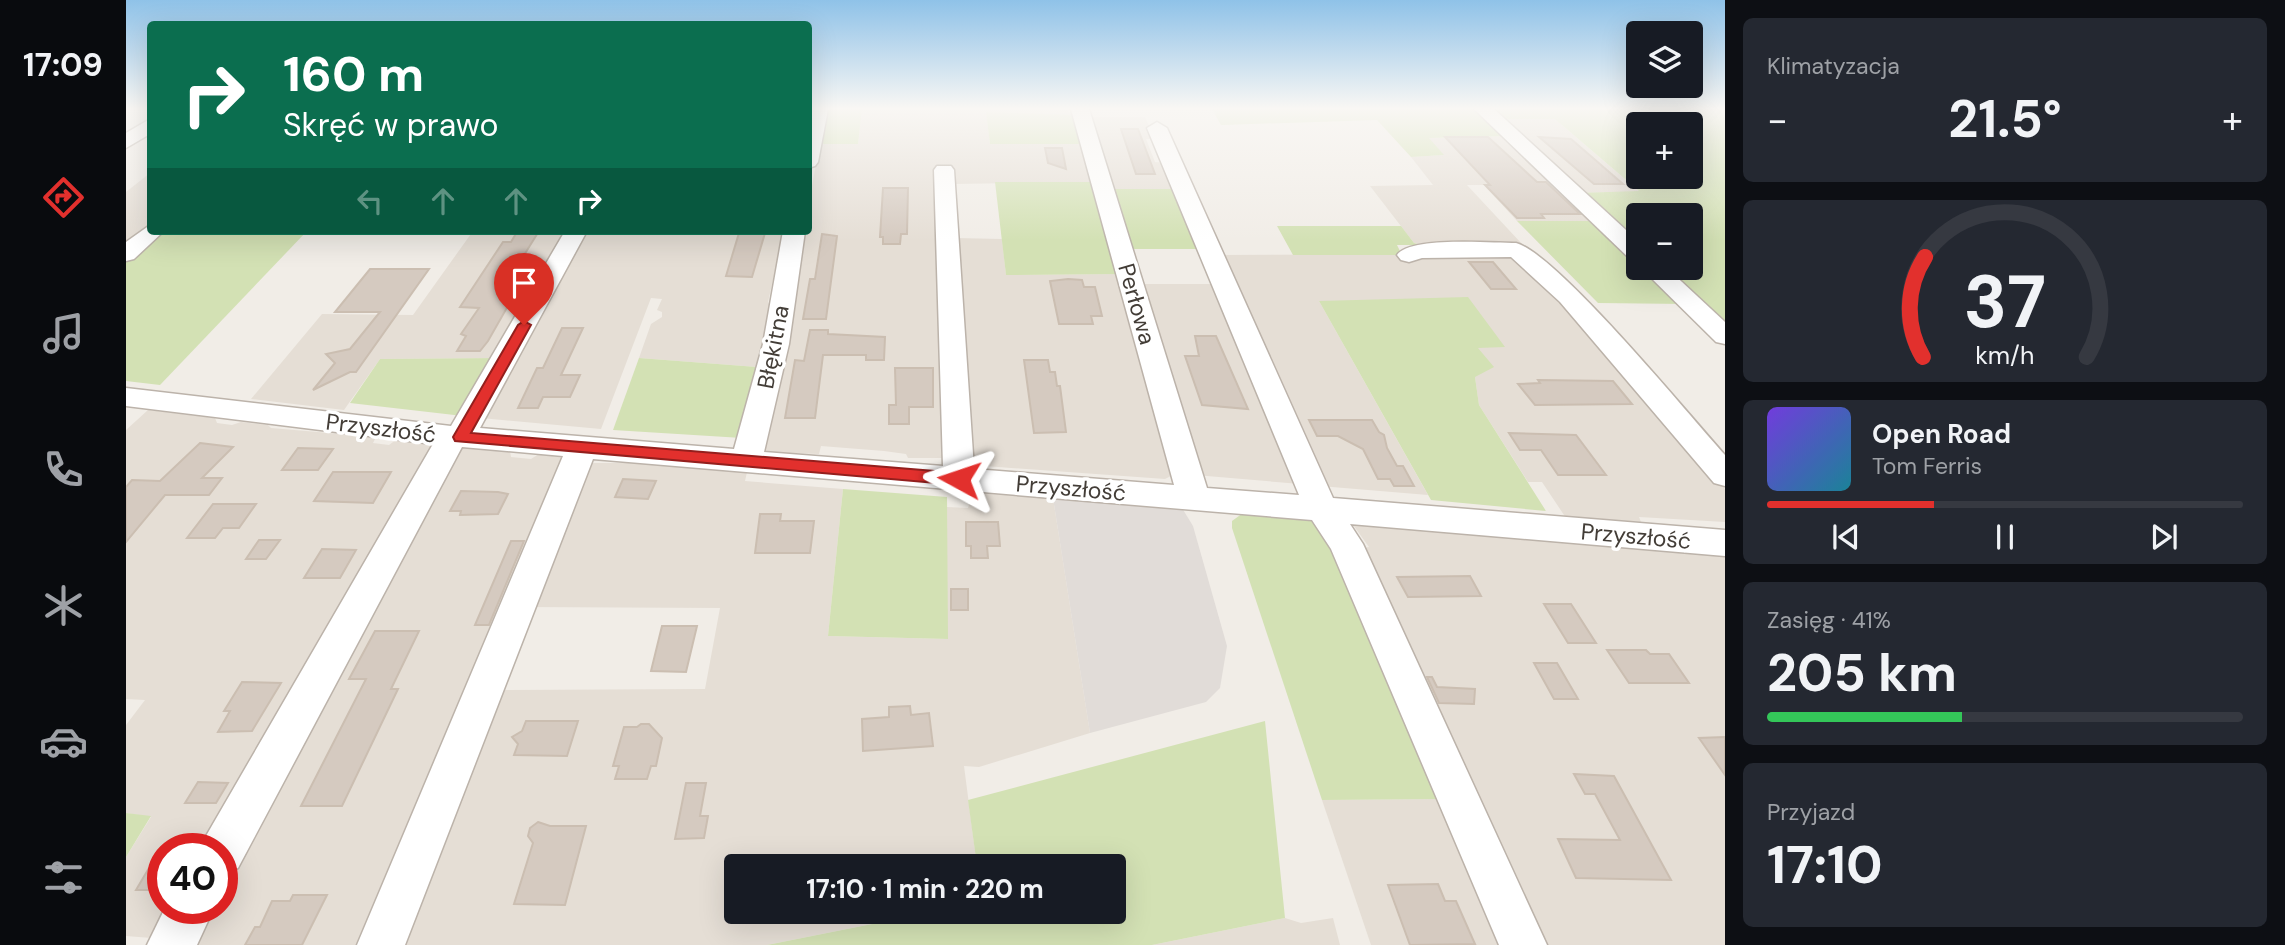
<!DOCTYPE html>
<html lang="pl">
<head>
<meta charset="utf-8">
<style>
	body { margin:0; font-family:"DM Sans",sans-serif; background:#242831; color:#f1f3f6; height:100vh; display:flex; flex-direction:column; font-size:26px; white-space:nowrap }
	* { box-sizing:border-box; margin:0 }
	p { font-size:23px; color:#9ea1a6 }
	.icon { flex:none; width:38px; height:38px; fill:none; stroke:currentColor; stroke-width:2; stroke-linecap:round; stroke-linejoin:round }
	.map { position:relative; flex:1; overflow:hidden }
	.side { display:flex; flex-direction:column; gap:18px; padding:18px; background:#0d0f14; width:560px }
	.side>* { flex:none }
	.guide { position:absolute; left:21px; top:21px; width:665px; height:214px; border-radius:7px; box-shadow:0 7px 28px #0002; background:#0b6e4f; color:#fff; overflow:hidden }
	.fabs { position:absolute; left:1500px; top:21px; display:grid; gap:14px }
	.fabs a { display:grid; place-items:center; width:77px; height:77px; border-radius:7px; background:#171b24; box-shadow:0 7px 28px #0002; font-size:35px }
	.speed { position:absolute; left:21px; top:833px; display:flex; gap:14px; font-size:35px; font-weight:700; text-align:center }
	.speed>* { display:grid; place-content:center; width:91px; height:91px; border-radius:50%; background:#171b24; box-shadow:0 7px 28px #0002; line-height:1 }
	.speed .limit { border:10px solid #d22; background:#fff; color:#111 }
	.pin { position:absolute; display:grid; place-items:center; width:60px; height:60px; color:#fff; margin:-72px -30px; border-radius:50% 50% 50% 0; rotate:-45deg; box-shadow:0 0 7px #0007 }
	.pin .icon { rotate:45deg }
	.me { position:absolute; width:77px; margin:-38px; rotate:275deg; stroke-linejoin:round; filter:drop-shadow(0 0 5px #0008) }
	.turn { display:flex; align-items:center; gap:24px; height:147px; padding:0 21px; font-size:32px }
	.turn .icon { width:91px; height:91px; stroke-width:2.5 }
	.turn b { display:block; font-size:49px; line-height:60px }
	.lanes { display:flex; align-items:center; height:66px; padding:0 21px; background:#0003; justify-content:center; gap:35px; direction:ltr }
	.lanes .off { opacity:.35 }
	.big { font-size:52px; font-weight:700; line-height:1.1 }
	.side .card { flex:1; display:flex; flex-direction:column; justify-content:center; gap:10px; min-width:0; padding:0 24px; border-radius:10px; background:#242831 }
	.side .dial { align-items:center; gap:0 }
	.dial svg { height:182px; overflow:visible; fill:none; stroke:#363941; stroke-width:7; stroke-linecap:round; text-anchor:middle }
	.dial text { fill:#f1f3f6; stroke:none }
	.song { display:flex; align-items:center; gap:21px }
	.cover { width:84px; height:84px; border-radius:10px; background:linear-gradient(135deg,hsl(260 70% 55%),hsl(190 70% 35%)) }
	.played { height:7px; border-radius:4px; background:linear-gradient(90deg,#e2302d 35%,#363941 35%) }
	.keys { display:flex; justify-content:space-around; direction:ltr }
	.heat { display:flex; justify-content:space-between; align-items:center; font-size:38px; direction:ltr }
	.charge { height:10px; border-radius:5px; background:linear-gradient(90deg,#34c759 41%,#363941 0) }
	.trip { position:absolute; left:598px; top:854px; width:402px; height:70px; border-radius:7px; background:#171b24; box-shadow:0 7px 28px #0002; font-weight:700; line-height:70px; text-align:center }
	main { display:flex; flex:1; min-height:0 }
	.menu { display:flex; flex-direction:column; width:126px; justify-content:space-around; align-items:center; background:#090b0e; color:#9ea1a6 }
	.menu .icon { width:49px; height:49px }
	.menu .current { color:#e2302d }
	.menu b { font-size:32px; color:#f1f3f6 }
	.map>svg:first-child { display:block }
</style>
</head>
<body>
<main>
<nav class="menu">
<b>17:09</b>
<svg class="icon current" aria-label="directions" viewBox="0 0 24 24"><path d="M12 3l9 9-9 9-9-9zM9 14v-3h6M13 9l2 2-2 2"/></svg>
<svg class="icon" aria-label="music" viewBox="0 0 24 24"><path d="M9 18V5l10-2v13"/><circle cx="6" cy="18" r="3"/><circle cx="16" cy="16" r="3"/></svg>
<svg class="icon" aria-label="phone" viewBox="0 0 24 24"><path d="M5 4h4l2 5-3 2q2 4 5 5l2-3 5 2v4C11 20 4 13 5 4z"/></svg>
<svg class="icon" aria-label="climate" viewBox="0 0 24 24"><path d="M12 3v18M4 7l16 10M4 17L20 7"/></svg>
<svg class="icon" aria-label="car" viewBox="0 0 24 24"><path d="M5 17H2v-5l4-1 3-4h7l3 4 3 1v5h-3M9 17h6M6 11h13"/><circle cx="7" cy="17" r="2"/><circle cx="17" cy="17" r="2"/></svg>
<svg class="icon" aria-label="filters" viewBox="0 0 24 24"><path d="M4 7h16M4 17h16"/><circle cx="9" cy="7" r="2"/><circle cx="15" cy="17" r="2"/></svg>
</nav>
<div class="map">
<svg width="1599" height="945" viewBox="0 0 1599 945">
	<rect width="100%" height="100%" fill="#f1ede7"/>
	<g fill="#e5ded5">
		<polygon points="736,109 942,109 940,110 950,115 860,112 864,144 958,144 969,182 827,184 822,458 782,458 780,454 758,451 695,446 693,454 637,452 676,231 682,231 683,201 694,144 732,144"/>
		<polygon points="960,117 1019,117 1029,139 1020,139 1029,162 1039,163 1050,189 982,189"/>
		<polygon points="1373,119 1429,119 1514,192 1452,193"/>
		<polygon points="1381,136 1470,221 1391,221 1358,185 1341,185 1396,244 1295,245 1288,243 1244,186 1307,185 1285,157 1317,155 1302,138"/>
		<polygon points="24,173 24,228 0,249 0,192"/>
		<polygon points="347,231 442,231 424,256 372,358 254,359 218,410 125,399 196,314 287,315"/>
		<polygon points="455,231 658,231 642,302 644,306 631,367 513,358 525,324 536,317 536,312 531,310 536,299 525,298 475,429 355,418"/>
		<polygon points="830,238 876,239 880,275 992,274 1053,472 1039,479 845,465"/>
		<polygon points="1385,254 1394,258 1599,489 1599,522 1513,517 1515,522 1440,518 1416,482 1402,482 1353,405 1349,377 1352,347 1378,347 1193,301 1302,495 1194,486 1092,255"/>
		<polygon points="1010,284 1089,284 1174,484 1069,475"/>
		<polygon points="22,410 89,418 91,423 106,425 115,422 142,425 145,428 250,437 247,443 263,445 271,439 314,445 88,849 37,849 37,908 55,908 38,939 0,936 0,857 25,817 0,813 0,725 19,700 0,699 0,430"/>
		<polygon points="329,445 384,451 385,457 405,459 413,454 438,458 243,945 56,945 76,908 96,908 96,871"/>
		<polygon points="464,463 509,463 621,472 619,481 717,489 702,636 821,639 821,507 842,508 847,493 927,498 964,733 853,767 838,766 851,866 611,866 611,912 806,912 641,945 266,945 368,690 579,689 594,608 396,607"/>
		<polygon points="1225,522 1364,534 1366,536 1599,553 1599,945 1408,945 1229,550 1243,547"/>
		<polygon points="1317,799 1381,945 1245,945 1196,800"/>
		<polygon points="1159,918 1175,923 1207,918 1214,945 1026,945"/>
	</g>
	<polygon fill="#e1dcd8" points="927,498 1056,508 1067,526 1101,646 1094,688 1080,702 964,733"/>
	<g fill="#d3e1b4" fill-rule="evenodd">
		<polygon points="700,109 736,109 732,144 694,144"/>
		<polygon points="1086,109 1352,109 1381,136 1303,138 1318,155 1285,157 1251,120 1095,125"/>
		<path d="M1361,109H1599V331L1532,268H1564V215H1512V249L1452,193L1513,191L1429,119H1373ZM1512,124H1564V177H1512Z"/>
		<polygon points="860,112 951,115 958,144 864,144"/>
		<polygon points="869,182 969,182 998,274 880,275"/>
		<polygon points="982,189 1050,189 1075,249 1000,249"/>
		<polygon points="1391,221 1470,221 1512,260 1512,268 1520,268 1559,304 1472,303"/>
		<polygon points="1151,226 1275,226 1288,243 1295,245 1271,245 1276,255 1167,255"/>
		<polygon points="32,231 181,231 34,385 0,381 0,258"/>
		<polygon points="1342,297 1379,347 1352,348 1368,367 1349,377 1353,405 1420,511 1305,500 1193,301"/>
		<polygon points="372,358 337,416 224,403 254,359"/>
		<polygon points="513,358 631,367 616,438 487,430"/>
		<polygon points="717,489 821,497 822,639 702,636"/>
		<polygon points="1117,513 1192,520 1317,799 1196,800 1106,528 1106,521"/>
		<polygon points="1139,721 1159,918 1026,945 641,945 806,912 989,912 989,866 851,866 842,800"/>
		<polygon points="0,813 25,816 0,857"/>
	</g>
	<g fill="#d5cac0" stroke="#cbbeb1" stroke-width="2">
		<polygon points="995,129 1012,129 1029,174 1010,174"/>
		<polygon points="1319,137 1362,137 1411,182 1420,182 1454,214 1415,214 1418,218 1391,218 1359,185 1364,185"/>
		<polygon points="1413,137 1445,139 1497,184 1468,184"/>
		<polygon points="919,148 936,148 940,169 922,163"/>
		<polygon points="757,188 782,188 781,234 775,234 774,244 757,244 757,237 754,237"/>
		<polygon points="413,231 377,289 374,297 387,297 362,341 354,351 331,351 340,336 335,334 353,308 334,307 377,242 385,242 391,232"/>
		<polygon points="613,233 639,233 626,277 600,276"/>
		<polygon points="696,234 711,236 700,319 677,319 684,279 689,279"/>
		<polygon points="1343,262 1367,262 1390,289 1365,289"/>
		<polygon points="244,269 303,269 230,372 224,372 187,390 209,363 200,354 224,349 254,312 209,312"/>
		<polygon points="942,279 956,280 958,287 969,287 976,316 965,316 967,324 933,324 924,281"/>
		<polygon points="436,328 457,328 435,375 454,375 444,397 417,397 412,408 392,408 411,368 417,368"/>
		<polygon points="684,330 702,330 702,334 759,337 758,360 740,360 740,355 697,355 689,418 659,418 669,360 678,361"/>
		<polygon points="1069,336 1090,336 1122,409 1076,405 1059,356 1073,356"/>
		<polygon points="898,360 922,360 924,372 929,372 931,386 934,386 940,432 908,433"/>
		<polygon points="769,368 807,368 807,407 783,407 783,424 763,424 763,405 770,405"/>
		<polygon points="1412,380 1487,381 1506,404 1409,405 1392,384 1414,383"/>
		<polygon points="1183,420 1246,420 1253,432 1258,435 1261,448 1271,466 1277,466 1288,486 1268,486 1264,479 1252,479 1237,449 1212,436 1191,436"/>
		<polygon points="1383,433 1450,435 1480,475 1432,475 1415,450 1394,450"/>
		<polygon points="74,443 107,447 76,478 96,478 83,495 39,495 0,542 0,487 6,480 34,481"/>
		<polygon points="172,448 207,449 192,470 156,470"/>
		<polygon points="207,472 265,472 247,503 188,501"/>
		<polygon points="497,479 530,481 522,499 489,497"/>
		<polygon points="335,491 372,492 382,494 372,514 334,515 335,511 324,511"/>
		<polygon points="87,504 130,504 113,528 97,528 89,538 61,538"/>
		<polygon points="634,514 655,514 654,521 688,521 684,553 629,553"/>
		<polygon points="840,522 872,522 874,546 861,546 862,558 845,558 845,546 840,546"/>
		<polygon points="133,540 154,540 140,559 120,559"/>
		<polygon points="385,541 398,541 363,625 349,625"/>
		<polygon points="196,549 230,550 214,578 178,578"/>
		<polygon points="1344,576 1355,596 1282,597 1271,577"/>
		<rect x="825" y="589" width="17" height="21"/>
		<polygon points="1418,604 1445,604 1470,643 1442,643"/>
		<polygon points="536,626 571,626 560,672 525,671"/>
		<polygon points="249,631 293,631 265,689 272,689 216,806 175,806 240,679 223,679"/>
		<polygon points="1481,650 1520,650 1524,654 1543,654 1563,683 1503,683"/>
		<polygon points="1408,663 1431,663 1452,699 1428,699"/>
		<polygon points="1301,677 1306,677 1311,687 1349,689 1348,704 1313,703"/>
		<polygon points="116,682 155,683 126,731 92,732 104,711 98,711"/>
		<polygon points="784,706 785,715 803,713 807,746 737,751 736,719 763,717 763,707"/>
		<polygon points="400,721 452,721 441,756 388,755 392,744 386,737 396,731"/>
		<polygon points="515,724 523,724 536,738 530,766 525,766 521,779 489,779 493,766 487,766 498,727 511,727"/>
		<polygon points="1599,737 1599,775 1573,738"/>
		<polygon points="1448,774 1488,776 1545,880 1450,878 1432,839 1494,840 1469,794 1459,794"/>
		<polygon points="72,782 102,783 90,803 59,803"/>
		<polygon points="560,783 580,783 574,816 582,816 578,838 549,839"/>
		<polygon points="412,822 424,826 460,826 439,905 388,904 407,843 402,836 404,828"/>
		<polygon points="23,868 37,868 37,890 10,890"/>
		<polygon points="1312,884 1319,901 1330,901 1349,944 1284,945 1262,885"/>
		<polygon points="167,895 201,895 176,945 119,945 129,927 134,927 146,901 164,901"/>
	</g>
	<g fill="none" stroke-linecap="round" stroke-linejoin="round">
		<g stroke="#bcb3aa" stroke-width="3">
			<g id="minor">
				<polygon points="684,109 702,109 692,162 689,166 682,168"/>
				<polygon points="945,109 963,109 1081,488 1173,495 1021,128 1031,122 1041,128 1207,498 1599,530 1599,556 1224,524 1237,544 1421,945 1373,945 1205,549 1186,520 467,459 279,945 231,945 437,456 336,447 112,868 96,874 96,849 75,849 80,836 307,444 0,406 0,388 325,426 439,231 461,231 354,428 608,449 637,344 657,231 679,231 663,344 638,452 817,466 808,170 811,166 825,166 828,170 848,469 1048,485"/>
				<polygon points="1348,109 1368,109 1512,241 1512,261 1504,259"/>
				<polygon points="24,119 24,134 0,148 0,133"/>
				<polygon points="24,225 24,231 38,231 8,259 0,261 0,242"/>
				<path d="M1390,243C1430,253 1564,416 1599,455V486L1588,483L1434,302L1385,257L1296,258L1283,262L1275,260L1271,255C1284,236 1366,243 1390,243Z"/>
				<polygon points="1515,268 1541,268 1599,322 1599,344 1590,342"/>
				<polygon points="39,908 88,908 71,945 21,945"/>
			</g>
		</g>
		<use href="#minor" fill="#fff" fill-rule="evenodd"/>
	</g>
	<linearGradient id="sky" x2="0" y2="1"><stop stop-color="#8fc2e8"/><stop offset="0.45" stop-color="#f9f7f4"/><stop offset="1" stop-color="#f9f7f4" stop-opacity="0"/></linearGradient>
	<rect width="1599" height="241" fill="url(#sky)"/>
	<polygon fill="#e2302d" stroke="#931f1d" stroke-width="2" points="398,321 405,325 345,433 833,473 841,479 833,485 329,441 327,437 392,325"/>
	<g text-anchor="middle" stroke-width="7" stroke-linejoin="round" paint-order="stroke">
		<g font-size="23" fill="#433d37" stroke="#fff">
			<text transform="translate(1011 304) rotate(74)" y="8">Perłowa</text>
			<text transform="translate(647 347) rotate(-79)" y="8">Błękitna</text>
			<text transform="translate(255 428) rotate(7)" y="8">Przyszłość</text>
			<text transform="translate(945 488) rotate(5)" y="8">Przyszłość</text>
			<text transform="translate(1510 536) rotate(5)" y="8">Przyszłość</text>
		</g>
	</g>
</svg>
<div class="fabs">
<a><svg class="icon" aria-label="layers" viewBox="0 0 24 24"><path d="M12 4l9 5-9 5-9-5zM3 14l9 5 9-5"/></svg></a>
<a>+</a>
<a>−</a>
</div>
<div class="speed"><div class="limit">40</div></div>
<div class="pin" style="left:398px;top:325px;background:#d93025"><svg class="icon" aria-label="arrive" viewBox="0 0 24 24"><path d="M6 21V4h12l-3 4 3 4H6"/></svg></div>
<svg class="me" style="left:833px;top:479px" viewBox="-20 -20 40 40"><path d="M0-17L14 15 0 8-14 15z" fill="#e2302d" stroke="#fff" stroke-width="4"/></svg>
<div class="trip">17:10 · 1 min · 220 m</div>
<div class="guide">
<div class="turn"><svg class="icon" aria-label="right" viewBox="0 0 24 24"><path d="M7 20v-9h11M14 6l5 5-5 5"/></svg><div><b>160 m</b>Skręć w prawo</div></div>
<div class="lanes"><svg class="icon off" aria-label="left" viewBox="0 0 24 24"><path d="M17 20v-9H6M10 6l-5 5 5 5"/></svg><svg class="icon off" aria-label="ahead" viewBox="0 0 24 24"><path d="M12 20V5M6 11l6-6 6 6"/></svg><svg class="icon off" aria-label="ahead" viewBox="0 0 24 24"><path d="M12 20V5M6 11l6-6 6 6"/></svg><svg class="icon" aria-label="right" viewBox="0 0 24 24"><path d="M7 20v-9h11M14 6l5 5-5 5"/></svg></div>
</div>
</div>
<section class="side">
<div class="card"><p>Klimatyzacja</p>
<div class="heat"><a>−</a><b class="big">21.5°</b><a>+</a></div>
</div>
<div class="card dial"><svg viewBox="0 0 100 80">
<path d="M14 69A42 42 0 1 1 86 69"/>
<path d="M14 69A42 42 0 0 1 15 25" stroke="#e2302d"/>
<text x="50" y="56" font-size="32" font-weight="700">37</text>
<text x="50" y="72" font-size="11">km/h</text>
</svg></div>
<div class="card">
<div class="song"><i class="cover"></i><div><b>Open Road</b><p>Tom Ferris</p></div></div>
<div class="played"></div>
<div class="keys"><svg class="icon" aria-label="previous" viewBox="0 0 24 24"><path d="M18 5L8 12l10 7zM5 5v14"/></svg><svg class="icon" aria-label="pause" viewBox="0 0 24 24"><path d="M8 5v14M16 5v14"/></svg><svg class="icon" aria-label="next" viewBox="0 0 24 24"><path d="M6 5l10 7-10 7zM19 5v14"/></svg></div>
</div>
<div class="card"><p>Zasięg · 41%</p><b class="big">205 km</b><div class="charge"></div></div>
<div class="card"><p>Przyjazd</p><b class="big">17:10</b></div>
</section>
</main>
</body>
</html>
